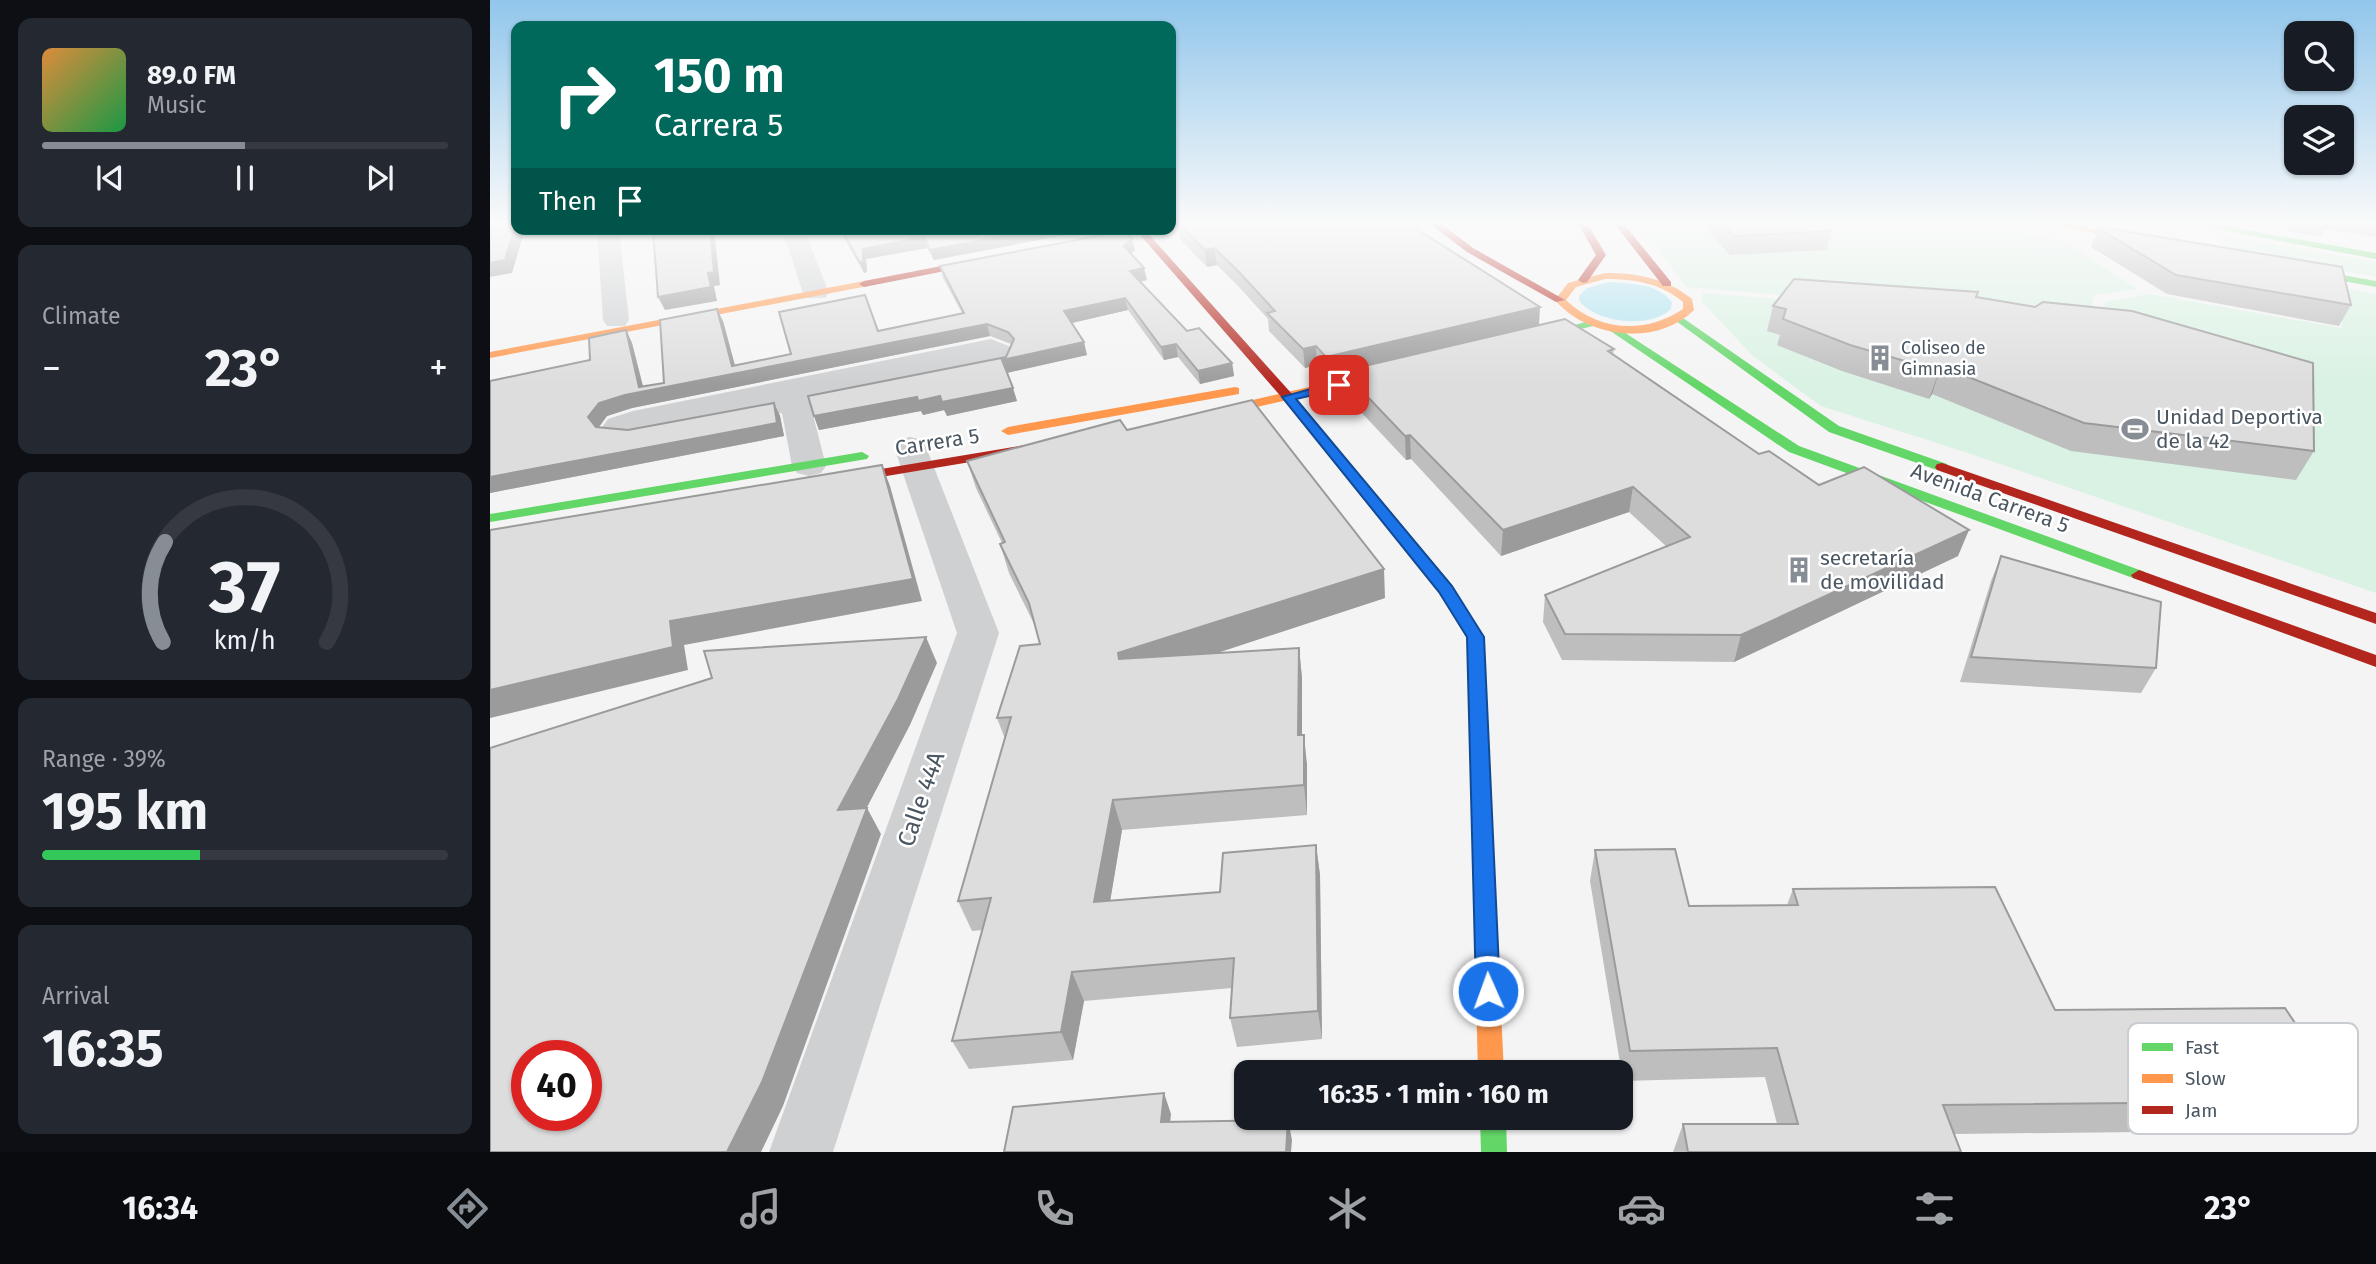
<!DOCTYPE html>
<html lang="en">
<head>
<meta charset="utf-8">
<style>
	body { margin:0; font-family:"Fira Sans",sans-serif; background:#242831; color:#f1f3f6; height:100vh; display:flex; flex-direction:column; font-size:26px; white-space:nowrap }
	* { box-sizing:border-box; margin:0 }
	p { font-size:23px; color:#9ea1a6 }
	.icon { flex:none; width:38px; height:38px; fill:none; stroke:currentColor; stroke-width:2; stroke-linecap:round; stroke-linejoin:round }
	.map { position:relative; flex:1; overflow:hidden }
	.drawer { display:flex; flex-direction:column; gap:18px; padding:18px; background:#0d0f14; width:490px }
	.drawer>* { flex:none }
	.hud { position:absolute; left:21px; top:21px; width:665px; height:214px; border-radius:14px; box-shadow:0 2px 5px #0004; background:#00695c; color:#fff; overflow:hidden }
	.tools { position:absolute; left:1794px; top:21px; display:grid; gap:14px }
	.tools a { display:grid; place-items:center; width:70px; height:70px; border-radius:14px; background:#171b24; box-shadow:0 2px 5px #0004; font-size:35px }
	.speed { position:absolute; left:21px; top:1040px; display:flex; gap:14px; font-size:35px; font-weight:700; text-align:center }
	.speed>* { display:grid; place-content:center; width:91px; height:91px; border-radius:50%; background:#171b24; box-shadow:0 2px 5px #0004; line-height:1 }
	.speed .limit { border:10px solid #d22; background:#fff; color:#111 }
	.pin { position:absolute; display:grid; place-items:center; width:60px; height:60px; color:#fff; margin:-30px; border-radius:14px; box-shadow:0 4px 10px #0006 }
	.me { position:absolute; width:77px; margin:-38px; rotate:358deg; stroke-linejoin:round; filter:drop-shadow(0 0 5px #0008) }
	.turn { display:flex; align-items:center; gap:24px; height:147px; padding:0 28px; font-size:32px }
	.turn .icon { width:91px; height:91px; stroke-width:2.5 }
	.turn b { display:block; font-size:49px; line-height:60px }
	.then { display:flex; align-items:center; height:66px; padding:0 28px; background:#0003; gap:14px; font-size:26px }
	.big { font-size:52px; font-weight:700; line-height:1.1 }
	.drawer .widget { flex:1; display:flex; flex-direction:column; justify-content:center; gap:10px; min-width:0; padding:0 24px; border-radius:14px; background:#242831 }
	.drawer .dial { align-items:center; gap:0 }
	.dial svg { height:182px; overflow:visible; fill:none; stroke:#363941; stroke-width:7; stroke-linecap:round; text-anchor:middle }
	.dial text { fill:#f1f3f6; stroke:none }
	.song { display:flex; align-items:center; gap:21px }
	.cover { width:84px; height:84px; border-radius:10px; background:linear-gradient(135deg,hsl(30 70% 55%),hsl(140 70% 35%)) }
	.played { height:7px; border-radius:4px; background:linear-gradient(90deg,#868d94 50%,#363941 50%) }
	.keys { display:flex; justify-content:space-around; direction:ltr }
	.heat { display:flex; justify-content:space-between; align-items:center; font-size:38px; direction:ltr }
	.charge { height:10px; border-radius:5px; background:linear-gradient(90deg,#34c759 39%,#363941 0) }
	.trip { position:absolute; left:744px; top:1060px; width:399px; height:70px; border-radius:14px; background:#171b24; box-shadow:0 2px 5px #0004; font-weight:700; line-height:70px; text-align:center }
	.tab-bar { display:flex; height:112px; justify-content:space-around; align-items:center; background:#090b0e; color:#9ea1a6 }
	.tab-bar .icon { width:49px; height:49px }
	.tab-bar .selected { color:#868d94 }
	.tab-bar b { font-size:32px; color:#f1f3f6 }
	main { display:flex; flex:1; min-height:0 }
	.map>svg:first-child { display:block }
</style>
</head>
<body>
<main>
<section class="drawer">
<div class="widget">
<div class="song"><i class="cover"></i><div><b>89.0 FM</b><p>Music</p></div></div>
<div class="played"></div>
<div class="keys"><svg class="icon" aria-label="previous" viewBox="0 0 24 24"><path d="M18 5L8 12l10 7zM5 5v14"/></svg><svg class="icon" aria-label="pause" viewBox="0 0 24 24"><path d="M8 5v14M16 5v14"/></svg><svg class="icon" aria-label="next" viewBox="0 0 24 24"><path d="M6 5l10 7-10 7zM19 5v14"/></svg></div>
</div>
<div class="widget"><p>Climate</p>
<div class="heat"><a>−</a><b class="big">23°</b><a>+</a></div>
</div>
<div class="widget dial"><svg viewBox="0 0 100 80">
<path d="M14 69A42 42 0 1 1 86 69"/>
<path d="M14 69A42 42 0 0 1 15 25" stroke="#868d94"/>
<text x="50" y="56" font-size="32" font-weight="700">37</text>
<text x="50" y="72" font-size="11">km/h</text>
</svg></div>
<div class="widget"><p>Range · 39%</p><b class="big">195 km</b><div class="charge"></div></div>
<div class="widget"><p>Arrival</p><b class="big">16:35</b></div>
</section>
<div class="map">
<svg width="1886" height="1152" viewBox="0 0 1886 1152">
	<rect width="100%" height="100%" fill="#f4f4f4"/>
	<g fill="#d9f2e3">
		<polygon points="1148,223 1486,223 1577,242 1647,289 1605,295 1596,320 1196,287"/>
		<polygon points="1731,235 1886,262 1886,277 1729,248"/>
		<polygon points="1853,288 1886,294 1886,593 1475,452 1331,406 1263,356 1211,301 1213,293 1610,325 1615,302 1659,294 1852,328"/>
	</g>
	<path fill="#aee2f0" d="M1119,282C1142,284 1167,283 1182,302L1181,309C1161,329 1108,323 1090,302L1089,296L1097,288Z"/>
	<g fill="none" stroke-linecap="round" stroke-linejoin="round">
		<g fill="#ced0d2" fill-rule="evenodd">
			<polygon points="107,229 129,229 139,320 135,326 117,326 113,320"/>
			<polygon points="292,229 314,229 339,293 335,298 317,298 313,293"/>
			<polygon points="501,339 521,347 525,353 519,367 321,407 336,466 331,473 319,476 307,473 302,466 292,413 145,441 114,438 109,431 118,419 143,411"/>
			<polygon points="420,437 432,440 436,447 509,633 343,1152 279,1152 467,633 404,447 408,440"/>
		</g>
		<g fill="#63d668" fill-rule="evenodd">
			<polygon points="1694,223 1717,223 1886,253 1886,259"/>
			<polygon points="1802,266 1886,281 1886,287 1798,271 1798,267"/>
			<polygon points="1190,316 1349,426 1457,464 1459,467 1457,470 1447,470 1339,432 1186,321 1185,319"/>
			<polygon points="1103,320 1107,321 1107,325 1039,342 1033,339"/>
			<polygon points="1123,325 1309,446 1655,572 1657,575 1649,580 1643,578 1299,452 1119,330 1119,326"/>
			<polygon points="372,452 379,456 377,459 0,522 0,514"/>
			<polygon points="990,1118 1016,1118 1017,1152 991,1152"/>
		</g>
		<g fill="#ff974d" fill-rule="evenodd">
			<polygon points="681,223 693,223 681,228"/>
			<polygon points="1558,223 1578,223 1661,242 1656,245"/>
			<path d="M1115,273C1147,273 1176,278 1202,299L1204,310C1167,347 1097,338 1065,300L1078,283ZM1115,279C1145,279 1170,283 1193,302V309C1156,334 1109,332 1076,300L1086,287Z"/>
			<polygon points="374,281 379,284 378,286 0,358 0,352"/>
			<polygon points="906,367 912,371 910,374 715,419 709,415 715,411"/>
			<polygon points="745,387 749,388 749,394 518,435 511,431 518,427"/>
			<polygon points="981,624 987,626 993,637 1014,1073 988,1073 977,637 973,630"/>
		</g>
		<g fill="#b3261e" fill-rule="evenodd">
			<polygon points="939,223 950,223 983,248 1075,300 1066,302 977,252"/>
			<polygon points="1088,223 1097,223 1116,255 1097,282 1093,283 1088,280 1106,255"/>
			<polygon points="1124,223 1133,223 1181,282 1181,286 1173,286"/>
			<polygon points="645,229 654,229 802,394 962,585 989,630 987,634 975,634 950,592 794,400"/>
			<polygon points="503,256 506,257 506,261 374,287 369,284 374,281"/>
			<polygon points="553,442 560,446 558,449 343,485 336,481 343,477"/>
			<polygon points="1452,463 1886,613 1886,624 1447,470 1445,467 1447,464"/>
			<polygon points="1649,570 1886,655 1886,667 1643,578 1641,575"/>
		</g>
	</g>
	<g fill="#bebebf">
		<polygon points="688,223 1049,325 1124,349 1123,354 1269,454 1468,556 1244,662 1072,660 1053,622 1055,595 1177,547 1139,512 1011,556 921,459 916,460 855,395 854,372 837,376 827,365 815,368 779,331 778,319 749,287 727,265 717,267 690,239"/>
		<polygon points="1211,223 1332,223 1341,231 1337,250 1240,255"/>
		<polygon points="1799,223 1886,223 1886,237 1835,229 1831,237 1797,231"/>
		<polygon points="1609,227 1861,305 1849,326 1677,294 1601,247"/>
		<polygon points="349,229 606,229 444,260 437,248 376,259 377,272 374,273"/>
		<polygon points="645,250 641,254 657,280 650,282 697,331 742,363 744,376 710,384 688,357 674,360 638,310 582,323 597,355 517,373 527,401 457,416 455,410 433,415 431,411 329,430 324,416 516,357 521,344 500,336 142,408 117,416 109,427 138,430 284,403 290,416 294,436 0,493 0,381 100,360 136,330 142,343 153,386 174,383 233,321 245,366 301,354 388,331 472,313 453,278 450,266"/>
		<polygon points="1488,292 1486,297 1824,451 1806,480 1581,451 1442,394 1439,399 1352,371 1287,345 1290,335 1277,331 1283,306"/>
		<polygon points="637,430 895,598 725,653 809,648 812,678 812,735 817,765 817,815 632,830 620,901 730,892 826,845 830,875 832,1039 747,1047 740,1018 742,988 594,1001 583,1060 479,1069 462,1041 493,930 482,931 468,901 515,739 507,718 550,644 545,626 519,573 510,544 512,543 486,488 477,461"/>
		<polygon points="1511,556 1666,668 1651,693 1470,682 1501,581"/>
		<polygon points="1105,850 1199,906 1297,905 1303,889 1565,1010 1857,1101 1823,1130 1464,1134 1471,1152 1183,1152 1193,1124 1287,1124 1275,1077 1133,1081 1100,881"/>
	</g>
	<g fill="#9b9b9b">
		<polygon points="26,224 26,229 35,229 22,273 0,277 0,263"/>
		<polygon points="220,229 224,229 230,285 224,286 227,301 175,310 168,297"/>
		<polygon points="551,229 606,229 444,260 440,250"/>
		<polygon points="434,237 437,248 376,259 377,272 374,273 370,263 373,249"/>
		<polygon points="642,239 645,250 636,258 634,246"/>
		<polygon points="724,248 727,265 717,267 715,250"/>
		<polygon points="654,268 657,280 643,283 640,271"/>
		<polygon points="635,298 638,310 577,324 574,311"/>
		<polygon points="1050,307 1049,325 837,376 836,357"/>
		<polygon points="227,309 233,321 247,373 497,324 500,336 142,408 117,416 106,431 98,417 109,403 135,395 149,387 136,330 142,343 154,391 242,366"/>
		<polygon points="594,342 597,355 516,373 512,360"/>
		<polygon points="686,344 688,357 674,360 671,347"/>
		<polygon points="826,346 827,365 815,368 813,349"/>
		<polygon points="742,363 744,376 710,384 708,371"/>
		<polygon points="1451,366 1442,394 1439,399 1449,371"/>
		<polygon points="523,388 527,401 457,416 454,410 433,415 431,411 329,430 324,416 427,397 450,396"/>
		<polygon points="284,403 290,416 294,436 0,493 0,477"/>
		<polygon points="920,435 921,459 916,460 915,436"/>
		<polygon points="392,465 400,486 432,601 194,645 198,670 0,718 0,690 180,621"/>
		<polygon points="1143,487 1139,512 1011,556 1013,530"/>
		<polygon points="1479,530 1468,556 1244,662 1251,635"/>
		<polygon points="894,569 895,598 636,683 628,653"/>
		<polygon points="436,637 447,663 420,725 362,836 348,810"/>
		<polygon points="809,648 812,678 812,766 808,735"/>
		<polygon points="814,735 817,765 817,815 814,785"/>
		<polygon points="623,800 632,830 615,932 604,902"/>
		<polygon points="377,808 391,834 293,1106 271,1152 237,1152"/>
		<polygon points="826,845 830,875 832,1039 828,1011"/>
		<polygon points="582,972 594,1001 583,1060 571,1032"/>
		<polygon points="674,1093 681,1114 678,1142 671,1122"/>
		<polygon points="798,1120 802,1140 801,1152 796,1152"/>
	</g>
	<g fill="#ddddde" stroke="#9b9b9b" stroke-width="2" fill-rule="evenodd">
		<polygon points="0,223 26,223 15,260 0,263"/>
		<polygon points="688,223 917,223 1050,307 836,357 826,346 813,349 777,313 785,311 747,270 724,248 715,250"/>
		<polygon points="1231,223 1332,223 1341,231 1244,236"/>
		<polygon points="1809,223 1835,223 1835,228"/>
		<polygon points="1860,223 1886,223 1886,227"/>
		<polygon points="1609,227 1852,267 1861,305 1686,275 1608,228"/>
		<polygon points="163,229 220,229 224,272 218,273 221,287 168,297"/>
		<polygon points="351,229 551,229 440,250 434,237 373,249 373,262 370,263"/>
		<polygon points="634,231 642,239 634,246 654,268 640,271 697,331 709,328 742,363 708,371 686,344 671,347 635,298 574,311 594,342 512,360 523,388 452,402 450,396 428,401 427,397 324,416 318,396 516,357 524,339 518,332 497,324 135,395 109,403 98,417 106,427 138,430 284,403 287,423 0,477 0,381 100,360 99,338 136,330 149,387 174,383 170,320 227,309 242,366 301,354 289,312 375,295 388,331 474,313 450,266"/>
		<polygon points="1304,279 1488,292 1486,297 1545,307 1553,302 1642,311 1823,363 1824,451 1594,423 1451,366 1449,371 1360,345 1293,319 1296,309 1283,306"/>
		<polygon points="1075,319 1124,349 1118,351 1269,454 1279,451 1329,485 1374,467 1479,530 1251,635 1075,634 1055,595 1200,537 1143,487 1013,530 920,435 915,436 853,371"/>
		<polygon points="762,400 894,569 628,653 629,659 809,648 808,735 814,735 814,785 623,800 604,902 730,892 733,853 826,845 828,1011 740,1018 744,958 582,972 571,1032 462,1041 501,898 468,901 521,717 507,718 530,646 550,644 539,603 510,544 515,542 477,461 630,420 637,430"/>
		<polygon points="392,465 423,579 180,621 183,647 0,690 0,530"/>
		<polygon points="1511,556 1671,602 1666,668 1481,657"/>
		<path d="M436,637L408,699L348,810L377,808L272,1082L237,1152H0V748L222,678L214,651ZM37,1055H96V1115H37Z"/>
		<polygon points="1185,849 1199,906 1308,905 1303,889 1505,887 1565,1010 1795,1008 1857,1101 1453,1105 1471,1152 1198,1152 1193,1124 1308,1124 1287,1048 1140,1051 1105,850"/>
		<polygon points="674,1093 671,1122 798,1120 796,1152 514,1152 523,1107"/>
	</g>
	<linearGradient id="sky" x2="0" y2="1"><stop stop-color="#91c6eb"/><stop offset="0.58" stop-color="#fafafa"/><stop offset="1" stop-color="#fafafa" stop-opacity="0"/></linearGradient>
	<rect width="1886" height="385" fill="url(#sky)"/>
	<polygon fill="#1a73e8" stroke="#114b97" stroke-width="2" points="849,381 853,382 853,388 806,399 962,586 994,637 1010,991 1007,999 998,1002 990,999 986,991 977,637 949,592 792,397"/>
	<defs>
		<g id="building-bare" transform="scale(2.1)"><path d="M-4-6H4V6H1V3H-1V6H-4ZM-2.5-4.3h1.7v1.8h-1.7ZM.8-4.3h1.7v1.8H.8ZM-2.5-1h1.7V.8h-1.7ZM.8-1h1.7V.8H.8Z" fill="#868d94" stroke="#fff" stroke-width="2.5" paint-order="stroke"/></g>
		<g id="stadium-bare" transform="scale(2.1)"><path d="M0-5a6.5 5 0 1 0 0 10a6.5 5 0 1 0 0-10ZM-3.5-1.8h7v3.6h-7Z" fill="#868d94" stroke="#fff" stroke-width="2.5" paint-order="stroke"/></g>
	</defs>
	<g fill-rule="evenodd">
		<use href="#building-bare" x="1390" y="358"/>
		<use href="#stadium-bare" x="1645" y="429"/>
		<use href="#building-bare" x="1309" y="570"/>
	</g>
	<g text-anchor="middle" stroke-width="5" stroke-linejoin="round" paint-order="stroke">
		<g font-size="18" fill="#4a5661" stroke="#fff" text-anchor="start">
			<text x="1411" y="354">Coliseo de<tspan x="1411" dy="21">Gimnasia</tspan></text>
		</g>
		<g font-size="21" fill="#4a5661" stroke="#fff" text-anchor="start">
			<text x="1666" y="424">Unidad Deportiva<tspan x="1666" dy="24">de la 42</tspan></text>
			<text x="1330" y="565">secretaría<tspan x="1330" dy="24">de movilidad</tspan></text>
		</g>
		<g font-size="21" fill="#4a5661" stroke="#fff">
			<text transform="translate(447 442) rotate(-9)" y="7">Carrera 5</text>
			<text transform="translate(1500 498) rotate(20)" y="7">Avenida Carrera 5</text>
		</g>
		<g font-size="24" fill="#4a5661" stroke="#fff">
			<text transform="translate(431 799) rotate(-71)" y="8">Calle 44A</text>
		</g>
	</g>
	<rect x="1638" y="1023" width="230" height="111" rx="10" fill="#fff" stroke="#c9ccd0" stroke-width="2"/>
	<rect x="1652" y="1043" width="31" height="8" fill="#63d668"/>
	<rect x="1652" y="1074" width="31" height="9" fill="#ff974d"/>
	<rect x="1652" y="1106" width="31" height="8" fill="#b3261e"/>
	<g font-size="19" fill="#4a5661">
		<text x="1695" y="1054">Fast</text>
		<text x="1695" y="1085">Slow</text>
		<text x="1695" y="1117">Jam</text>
	</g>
</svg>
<div class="tools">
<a><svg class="icon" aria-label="search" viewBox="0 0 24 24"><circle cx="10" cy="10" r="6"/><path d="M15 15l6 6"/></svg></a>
<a><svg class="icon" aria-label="layers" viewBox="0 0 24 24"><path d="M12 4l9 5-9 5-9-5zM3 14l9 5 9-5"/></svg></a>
</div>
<div class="speed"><div class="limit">40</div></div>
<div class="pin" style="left:849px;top:385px;background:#d93025"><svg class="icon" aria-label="arrive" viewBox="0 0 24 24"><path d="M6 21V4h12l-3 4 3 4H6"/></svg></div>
<svg class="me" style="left:998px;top:991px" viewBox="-20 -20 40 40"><circle r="17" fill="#1a73e8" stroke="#fff" stroke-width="3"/><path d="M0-11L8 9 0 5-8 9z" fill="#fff"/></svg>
<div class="trip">16:35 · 1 min · 160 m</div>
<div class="hud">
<div class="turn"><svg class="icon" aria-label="right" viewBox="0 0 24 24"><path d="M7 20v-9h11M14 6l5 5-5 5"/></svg><div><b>150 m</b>Carrera 5</div></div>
<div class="then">Then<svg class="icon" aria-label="arrive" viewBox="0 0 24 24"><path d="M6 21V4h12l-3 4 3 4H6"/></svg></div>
</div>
</div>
</main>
<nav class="tab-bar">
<b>16:34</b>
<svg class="icon selected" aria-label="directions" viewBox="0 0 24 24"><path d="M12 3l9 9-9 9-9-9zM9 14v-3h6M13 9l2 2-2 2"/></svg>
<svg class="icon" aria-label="music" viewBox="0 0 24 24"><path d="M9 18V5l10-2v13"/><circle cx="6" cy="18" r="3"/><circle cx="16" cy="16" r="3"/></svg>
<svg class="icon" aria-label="phone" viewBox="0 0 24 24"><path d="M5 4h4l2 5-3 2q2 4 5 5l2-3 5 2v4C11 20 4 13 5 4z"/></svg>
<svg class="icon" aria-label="climate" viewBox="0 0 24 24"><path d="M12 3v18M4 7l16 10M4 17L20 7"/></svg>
<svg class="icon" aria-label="car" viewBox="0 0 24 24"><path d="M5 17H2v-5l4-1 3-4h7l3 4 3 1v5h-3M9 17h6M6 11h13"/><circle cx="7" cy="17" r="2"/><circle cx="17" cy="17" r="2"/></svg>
<svg class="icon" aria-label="filters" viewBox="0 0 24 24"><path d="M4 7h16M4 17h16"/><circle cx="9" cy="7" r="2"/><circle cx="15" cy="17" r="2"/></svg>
<b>23°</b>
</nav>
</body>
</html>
